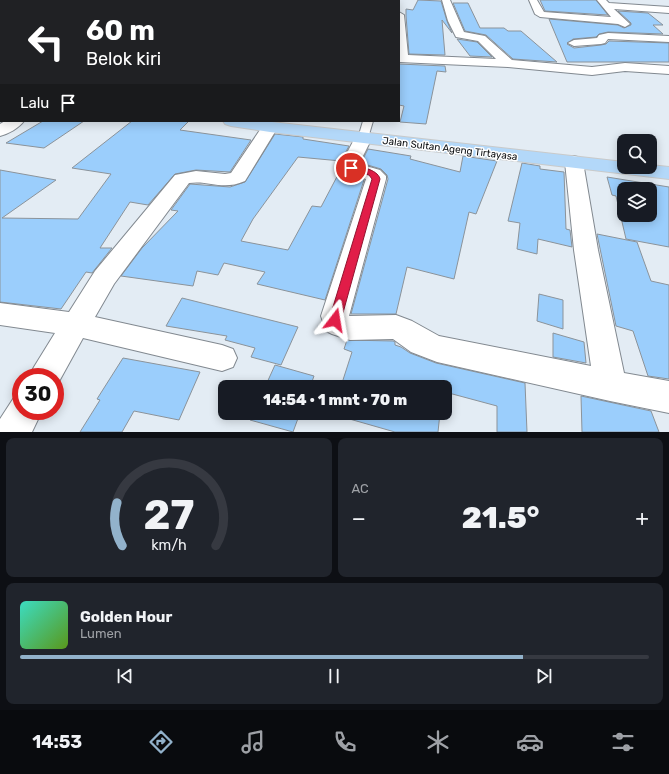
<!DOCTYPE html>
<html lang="id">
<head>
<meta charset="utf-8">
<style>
	body { margin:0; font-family:Rubik,sans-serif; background:#20242c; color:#f1f3f6; height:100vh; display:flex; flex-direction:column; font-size:15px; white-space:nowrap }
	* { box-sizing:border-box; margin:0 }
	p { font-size:13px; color:#9ea1a6 }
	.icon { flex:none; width:22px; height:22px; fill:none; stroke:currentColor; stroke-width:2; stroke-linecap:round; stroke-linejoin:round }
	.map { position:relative; height:432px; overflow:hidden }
	.sheet { display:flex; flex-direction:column; gap:6px; padding:6px; background:#0d0f14; flex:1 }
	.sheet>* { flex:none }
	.guide { position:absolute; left:0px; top:0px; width:400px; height:122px; box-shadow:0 2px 10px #0003; background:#202124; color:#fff; overflow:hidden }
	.buttons { position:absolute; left:617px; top:134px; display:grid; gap:8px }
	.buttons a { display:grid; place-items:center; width:40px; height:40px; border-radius:8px; background:#171b24; box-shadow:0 2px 10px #0003; font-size:20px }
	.speed { position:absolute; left:12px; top:368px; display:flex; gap:8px; font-size:20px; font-weight:700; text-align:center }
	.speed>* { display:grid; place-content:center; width:52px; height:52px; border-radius:50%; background:#171b24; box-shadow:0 2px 10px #0003; line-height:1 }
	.speed .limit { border:6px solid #d22; background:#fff; color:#111 }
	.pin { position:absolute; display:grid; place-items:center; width:34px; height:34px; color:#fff; margin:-17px; border:2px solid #fff; border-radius:50%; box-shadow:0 1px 4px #0007 }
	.me { position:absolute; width:44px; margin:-22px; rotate:14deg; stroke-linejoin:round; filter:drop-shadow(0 0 3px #0008) }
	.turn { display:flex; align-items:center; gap:14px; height:84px; padding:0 20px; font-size:18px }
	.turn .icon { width:52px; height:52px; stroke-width:2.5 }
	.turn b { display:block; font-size:28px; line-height:34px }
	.then { display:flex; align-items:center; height:38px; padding:0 20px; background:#0003; gap:8px; font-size:15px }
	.big { font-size:30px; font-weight:800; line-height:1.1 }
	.sheet .card { flex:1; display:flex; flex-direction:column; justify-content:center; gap:6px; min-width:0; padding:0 14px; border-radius:8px; background:#20242c }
	.sheet .dial { align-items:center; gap:0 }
	.dial svg { height:104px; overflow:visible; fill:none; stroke:#363941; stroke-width:7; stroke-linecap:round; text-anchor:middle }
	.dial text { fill:#f1f3f6; stroke:none }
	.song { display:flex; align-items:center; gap:12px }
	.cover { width:48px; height:48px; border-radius:6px; background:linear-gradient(135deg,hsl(170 70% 55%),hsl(90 70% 35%)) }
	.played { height:4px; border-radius:2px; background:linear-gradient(90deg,#92b2cb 80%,#363941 80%) }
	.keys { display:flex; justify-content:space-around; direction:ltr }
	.heat { display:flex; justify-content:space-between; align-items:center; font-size:22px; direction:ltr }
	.sheet .tiles { flex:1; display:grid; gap:6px; grid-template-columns:1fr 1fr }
	.card:last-child { grid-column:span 2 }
	.trip { position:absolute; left:218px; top:380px; width:234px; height:40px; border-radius:8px; background:#171b24; box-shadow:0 2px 10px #0003; font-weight:800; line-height:40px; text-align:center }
	.tabs { display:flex; height:64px; justify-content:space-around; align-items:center; background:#090b0e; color:#9ea1a6 }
	.tabs .icon { width:28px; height:28px }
	.tabs .on { color:#92b2cb }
	.tabs b { font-size:18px; color:#f1f3f6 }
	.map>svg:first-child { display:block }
</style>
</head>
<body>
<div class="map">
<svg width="669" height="432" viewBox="0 0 669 432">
	<rect width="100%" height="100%" fill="#e3ecf4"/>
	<g fill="#9bcefc" stroke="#8b939a" fill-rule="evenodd">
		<polygon points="418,0 441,1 447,21 452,33 442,20 445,55 409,54 406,16 406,9 413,10"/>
		<polygon points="540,0 596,0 608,15 545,11"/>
		<polygon points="453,3 468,3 480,28 504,28 508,31 521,31 557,62 513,59 486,35 465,31"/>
		<polygon points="618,11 648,13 663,25 653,25 663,34 608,32 599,34 596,37 573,39 567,44 574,48 601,45 606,44 609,41 669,43 669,62 567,62 549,19 618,25 624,28 631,25 631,23"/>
		<polygon points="457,39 477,42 492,57 470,56"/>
		<polygon points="399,64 445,66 446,72 437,71 426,124 400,122 404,106 399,105"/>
		<polygon points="43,121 84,121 44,148 6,143"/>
		<polygon points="132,121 189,121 180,130 251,140 230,172 196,170 175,174 148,205 130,202 100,248 112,248 92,273 86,272 61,309 0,302 0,170 56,180 2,218 78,219 111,174 72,168"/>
		<polygon points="275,134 303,137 303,139 349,146 341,161 298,157 253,219 241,241 288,250 312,206 321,207 341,169 345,173 364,180 325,300 257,284 265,272 224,263 218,275 197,271 193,286 121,276 142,248 178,211 171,210 190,184 230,187 245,182"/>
		<polygon points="368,149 411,156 410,159 460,172 463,156 497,161 476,214 469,212 454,279 407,267 396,314 351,314 388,179 387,175 381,169 361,163"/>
		<polygon points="522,163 540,166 540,169 564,172 566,229 570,230 572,247 538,239 537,254 517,249 520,223 508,221"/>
		<path d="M607,177L669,187V247L626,239L616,196L612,195ZM624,189H650V215H624Z"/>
		<polygon points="597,234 637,242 651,281 669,285 669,379 648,376 633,331 616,326"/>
		<polygon points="539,294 563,300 563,329 537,321"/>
		<polygon points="182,298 298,327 281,365 251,357 255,348 225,340 227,336 166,326"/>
		<polygon points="553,333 584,342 586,363 553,357"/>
		<polygon points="347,340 393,341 395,342 395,345 401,347 410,353 436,363 525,383 527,432 497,432 497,406 445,392 445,387 355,387 342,383 352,352 344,349"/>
		<polygon points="123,358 200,372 179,420 134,411 122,432 80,432 100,400 97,399"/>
		<polygon points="275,365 314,376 310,387 265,387"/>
		<polygon points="581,396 651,411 659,432 582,432"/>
		<polygon points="254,413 300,413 293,432 250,420"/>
		<polygon points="346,413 440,413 438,432 395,432 346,418"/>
	</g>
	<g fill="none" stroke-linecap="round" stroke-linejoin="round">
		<g stroke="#828990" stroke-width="2">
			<g id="lane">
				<rect x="0" y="88" width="1" height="6"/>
				<polygon points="363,121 373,121 368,138 363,141 358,138"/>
			</g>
		</g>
		<g stroke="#828990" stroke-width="2">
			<g id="street">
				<polygon points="80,0 91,0 80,1"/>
				<polygon points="119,0 130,0 119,1"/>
				<rect x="137" y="0" width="17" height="1"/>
				<polygon points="300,0 310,0 300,1"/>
				<polygon points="342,0 351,0 342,1"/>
				<polygon points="442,0 450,0 464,32 485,36 512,60 592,67 625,63 669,66 669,74 625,71 592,75 508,67 399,62 399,12 404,15 408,55 496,59 478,41 456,37 448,21"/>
				<polygon points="529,0 537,0 544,12 611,17 597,0 606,0 609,3 669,7 669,13 614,9 630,24 625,27 618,24 540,17 535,14"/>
				<rect x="0" y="29" width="1" height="6"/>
				<polygon points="608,33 669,36 669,42 608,39 605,43 601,44 574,46 568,43 574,40 597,38 599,35"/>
				<path d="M5,121H24C19,128 8,134 0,136V124Z"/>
				<path d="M270,122L276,124L278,127L245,181C222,191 210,180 189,183L114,284L95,317L222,345L233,349L237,358L233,367L222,371L83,338L56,387L55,388V377H29L34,367L55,333L0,325V303L69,312L95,271L175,175L196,171L225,174L231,173L264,124Z"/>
				<polygon points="363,133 369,134 372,138 359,164 380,170 386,176 386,179 349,316 396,315 412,321 439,336 591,366 574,250 565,162 567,158 574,156 581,158 583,162 598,250 624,373 669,381 669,413 610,401 437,362 411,352 393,339 350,340 332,334 326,331 321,316 366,179 345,172 340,166 357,134"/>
				<polygon points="21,396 21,411 42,411 32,432 0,432 0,419 13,399"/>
			</g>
		</g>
		<g stroke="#c9caca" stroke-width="2">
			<g id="primary">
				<rect x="0" y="92" width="1" height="8"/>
				<polygon points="223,121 263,121 624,162 624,167 650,167 650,165 669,167 669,179 270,132 231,126 225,124"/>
			</g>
		</g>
		<use href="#lane" fill="#fff" fill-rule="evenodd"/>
		<use href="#street" fill="#fff" fill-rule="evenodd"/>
		<use href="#primary" fill="#b3d8f9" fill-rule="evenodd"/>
	</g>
	<path fill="#e11d48" stroke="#92132f" d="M348,166C356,165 378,169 380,179L341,320L339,324L335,325L331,324L329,320L372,179L369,175L348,170Z"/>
	<g text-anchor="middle" stroke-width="3" stroke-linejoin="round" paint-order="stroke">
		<g font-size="10" fill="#0a0d10" stroke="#fff">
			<text transform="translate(450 148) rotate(7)" y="4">Jalan Sultan Ageng Tirtayasa</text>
		</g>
	</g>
</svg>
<div class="buttons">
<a><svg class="icon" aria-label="search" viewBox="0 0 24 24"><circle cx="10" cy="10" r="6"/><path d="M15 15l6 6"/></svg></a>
<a><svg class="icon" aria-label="layers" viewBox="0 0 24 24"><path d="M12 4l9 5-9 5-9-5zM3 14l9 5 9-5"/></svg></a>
</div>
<div class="speed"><div class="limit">30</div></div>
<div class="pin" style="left:351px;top:168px;background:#d93025"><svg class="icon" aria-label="arrive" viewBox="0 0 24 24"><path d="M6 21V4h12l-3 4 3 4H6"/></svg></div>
<svg class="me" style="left:335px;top:320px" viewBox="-20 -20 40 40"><path d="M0-17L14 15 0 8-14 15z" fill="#e11d48" stroke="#fff" stroke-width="4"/></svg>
<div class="trip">14:54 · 1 mnt · 70 m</div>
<div class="guide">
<div class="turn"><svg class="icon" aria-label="left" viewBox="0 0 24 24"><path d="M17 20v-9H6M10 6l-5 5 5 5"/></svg><div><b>60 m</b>Belok kiri</div></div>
<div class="then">Lalu<svg class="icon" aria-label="arrive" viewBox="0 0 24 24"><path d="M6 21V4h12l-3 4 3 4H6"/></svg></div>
</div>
</div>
<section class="sheet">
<div class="tiles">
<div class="card dial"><svg viewBox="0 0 100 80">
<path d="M14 69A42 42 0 1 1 86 69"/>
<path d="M14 69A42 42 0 0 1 10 36" stroke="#92b2cb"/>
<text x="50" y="56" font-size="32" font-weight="700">27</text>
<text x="50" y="72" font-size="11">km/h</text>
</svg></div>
<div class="card"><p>AC</p>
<div class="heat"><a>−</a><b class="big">21.5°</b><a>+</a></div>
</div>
<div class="card">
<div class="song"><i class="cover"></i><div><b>Golden Hour</b><p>Lumen</p></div></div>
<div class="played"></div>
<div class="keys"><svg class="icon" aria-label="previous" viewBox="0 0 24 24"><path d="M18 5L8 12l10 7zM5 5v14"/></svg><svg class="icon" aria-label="pause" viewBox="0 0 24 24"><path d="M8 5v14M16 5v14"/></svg><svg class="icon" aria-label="next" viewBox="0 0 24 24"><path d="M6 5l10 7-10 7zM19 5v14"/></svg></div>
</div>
</div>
</section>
<nav class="tabs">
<b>14:53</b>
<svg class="icon on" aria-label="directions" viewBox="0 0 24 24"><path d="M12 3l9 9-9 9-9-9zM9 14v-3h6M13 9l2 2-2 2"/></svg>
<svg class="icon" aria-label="music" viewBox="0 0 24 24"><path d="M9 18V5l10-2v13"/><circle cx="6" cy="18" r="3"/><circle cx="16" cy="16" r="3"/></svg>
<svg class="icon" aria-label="phone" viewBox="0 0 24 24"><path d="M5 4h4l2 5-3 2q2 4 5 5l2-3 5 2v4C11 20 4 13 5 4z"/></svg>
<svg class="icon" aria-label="climate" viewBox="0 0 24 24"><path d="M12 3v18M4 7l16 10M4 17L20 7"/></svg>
<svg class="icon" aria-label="car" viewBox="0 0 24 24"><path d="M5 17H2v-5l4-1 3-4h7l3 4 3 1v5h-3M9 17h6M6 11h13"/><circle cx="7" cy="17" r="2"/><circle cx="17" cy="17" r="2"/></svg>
<svg class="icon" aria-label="filters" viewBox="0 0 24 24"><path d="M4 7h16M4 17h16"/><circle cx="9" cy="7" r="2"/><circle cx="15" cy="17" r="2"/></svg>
</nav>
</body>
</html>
